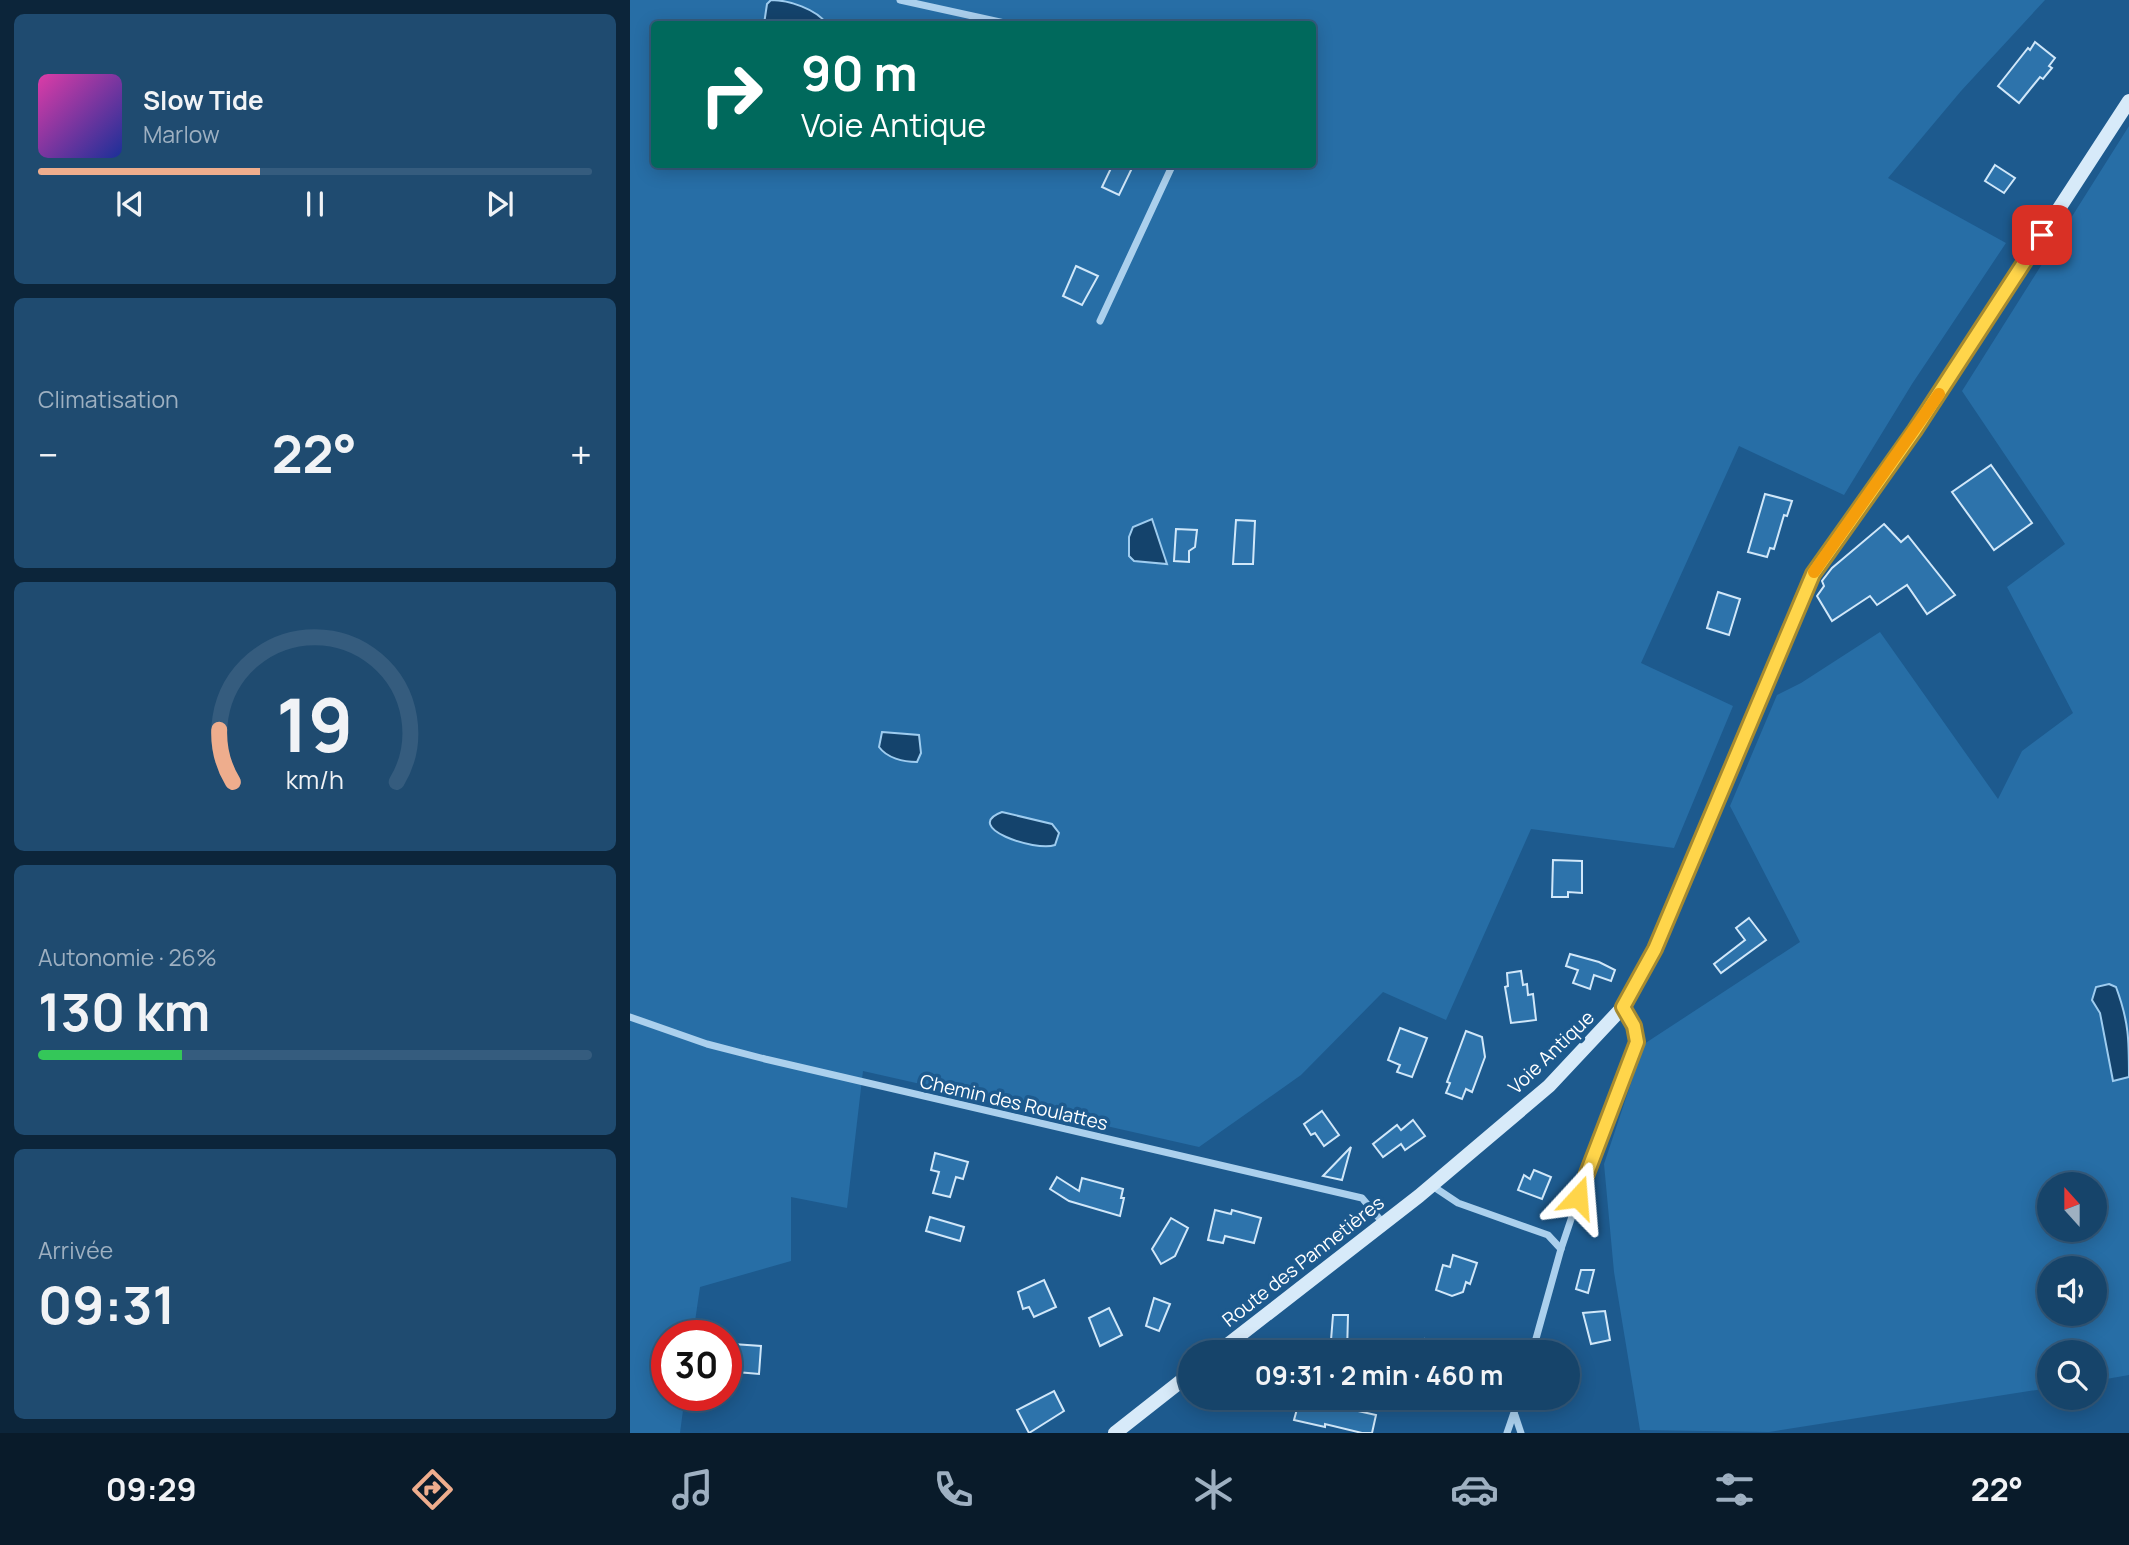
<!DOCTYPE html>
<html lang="fr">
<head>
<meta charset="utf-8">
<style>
	body { margin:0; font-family:Manrope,sans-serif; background:#1f4b70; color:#f1f3f6; height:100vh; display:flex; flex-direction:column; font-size:26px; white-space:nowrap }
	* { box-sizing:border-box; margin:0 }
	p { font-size:23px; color:#9eb0c1 }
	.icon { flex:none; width:38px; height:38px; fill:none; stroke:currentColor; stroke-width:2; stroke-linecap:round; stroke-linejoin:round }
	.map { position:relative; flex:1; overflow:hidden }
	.drawer { display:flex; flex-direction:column; gap:14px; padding:14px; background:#0c253a; width:630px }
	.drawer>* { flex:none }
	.banner { position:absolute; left:21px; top:21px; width:665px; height:147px; border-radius:7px; box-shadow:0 4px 18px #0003,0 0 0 2px #355c7e; background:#00695c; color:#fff; overflow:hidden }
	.needle { width:46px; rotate:339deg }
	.buttons { position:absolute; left:1407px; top:1172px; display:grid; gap:14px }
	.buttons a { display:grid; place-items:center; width:70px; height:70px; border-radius:50%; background:#16446a; box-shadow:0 4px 18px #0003,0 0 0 2px #355c7e; font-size:35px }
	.speed { position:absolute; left:21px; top:1320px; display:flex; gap:14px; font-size:35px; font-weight:700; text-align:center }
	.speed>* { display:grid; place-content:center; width:91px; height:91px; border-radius:50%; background:#16446a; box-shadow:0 4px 18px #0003,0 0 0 2px #355c7e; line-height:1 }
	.speed .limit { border:10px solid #d22; background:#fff; color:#111 }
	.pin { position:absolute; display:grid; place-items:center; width:60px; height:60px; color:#fff; margin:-30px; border-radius:14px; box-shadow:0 4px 10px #0006 }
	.me { position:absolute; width:77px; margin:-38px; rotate:19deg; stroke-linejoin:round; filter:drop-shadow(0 0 5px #0008) }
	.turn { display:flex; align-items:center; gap:24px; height:147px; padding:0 35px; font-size:32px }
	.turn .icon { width:91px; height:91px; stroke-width:2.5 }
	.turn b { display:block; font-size:49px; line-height:60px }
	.big { font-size:52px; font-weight:700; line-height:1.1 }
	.drawer .tile { flex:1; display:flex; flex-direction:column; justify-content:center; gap:10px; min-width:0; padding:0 24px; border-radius:10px; background:#1f4b70 }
	.drawer .dial { align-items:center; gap:0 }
	.dial svg { height:182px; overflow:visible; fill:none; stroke:#355c7e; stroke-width:7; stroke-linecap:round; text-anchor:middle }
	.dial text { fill:#f1f3f6; stroke:none }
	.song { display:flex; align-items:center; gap:21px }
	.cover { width:84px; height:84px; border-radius:10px; background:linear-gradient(135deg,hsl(320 70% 55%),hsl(230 70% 35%)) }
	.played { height:7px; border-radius:4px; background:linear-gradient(90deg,#eead8d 40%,#355c7e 40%) }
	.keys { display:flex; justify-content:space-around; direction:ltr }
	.heat { display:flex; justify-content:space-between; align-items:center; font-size:38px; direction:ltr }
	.charge { height:10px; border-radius:5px; background:linear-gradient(90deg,#34c759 26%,#355c7e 0) }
	.trip { position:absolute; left:548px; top:1340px; width:402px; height:70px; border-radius:35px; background:#16446a; box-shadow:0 4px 18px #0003,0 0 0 2px #355c7e; font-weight:700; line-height:70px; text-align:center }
	.tabs { display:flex; height:112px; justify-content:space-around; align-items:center; background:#091b2a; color:#9eb0c1 }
	.tabs .icon { width:49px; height:49px }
	.tabs .on { color:#eead8d }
	.tabs b { font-size:32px; color:#f1f3f6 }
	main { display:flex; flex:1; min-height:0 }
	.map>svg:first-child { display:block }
</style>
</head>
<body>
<main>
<section class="drawer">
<div class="tile">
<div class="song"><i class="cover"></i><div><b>Slow Tide</b><p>Marlow</p></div></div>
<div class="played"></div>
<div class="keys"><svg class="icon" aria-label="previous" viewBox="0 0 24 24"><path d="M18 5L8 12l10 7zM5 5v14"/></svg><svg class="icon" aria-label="pause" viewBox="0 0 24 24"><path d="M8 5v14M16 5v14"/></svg><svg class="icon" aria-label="next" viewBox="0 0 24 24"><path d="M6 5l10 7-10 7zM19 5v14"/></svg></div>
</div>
<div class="tile"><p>Climatisation</p>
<div class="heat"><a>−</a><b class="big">22°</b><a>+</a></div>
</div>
<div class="tile dial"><svg viewBox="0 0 100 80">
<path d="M14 69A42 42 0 1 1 86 69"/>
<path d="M14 69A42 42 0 0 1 8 46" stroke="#eead8d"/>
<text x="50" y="56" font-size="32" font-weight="700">19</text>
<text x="50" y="72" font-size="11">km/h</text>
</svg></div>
<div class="tile"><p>Autonomie · 26%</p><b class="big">130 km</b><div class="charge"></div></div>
<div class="tile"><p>Arrivée</p><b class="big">09:31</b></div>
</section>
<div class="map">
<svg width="1499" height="1433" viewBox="0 0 1499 1433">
	<rect width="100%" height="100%" fill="#1d5a8e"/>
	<g fill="#276ea6" fill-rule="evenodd">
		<path d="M0,0H1415L1331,91L1258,178L1376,243L1282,384L1214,495L1109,446L1011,663L1103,706L1044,848L901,829L816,1020L753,992L671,1075L569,1147L233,1071L217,1208L161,1197V1261L70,1287L63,1335H37V1395H55L50,1433H0ZM24,24H682V164H24Z"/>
		<path d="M1499,126V1375L1465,1381V1353H1419V1388L1139,1432L1010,1430L984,1272L974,1164L1014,1044L1170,942L1100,806L1147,695L1171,683L1250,632L1368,799L1392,751L1443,713L1377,587L1435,544L1332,391ZM1419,1185H1465V1230H1419ZM1419,1269H1465V1314H1419Z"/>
	</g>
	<g fill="#14436c" stroke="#9eccef" stroke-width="2">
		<path d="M141,0C159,0 186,9 197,24H134L137,4Z"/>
		<polygon points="522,519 537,564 504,561 499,556 499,537 503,527"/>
		<path d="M252,732L289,735L291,753L287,762C273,762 257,758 249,747Z"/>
		<path d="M372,812L422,824L429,833L425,845C405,852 331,827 372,812Z"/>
		<path d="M1479,984L1486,987C1499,1022 1499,1040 1499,1077L1483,1081L1470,1013L1462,1000L1466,987Z"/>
	</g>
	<g fill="#2d73ab" stroke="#d0e7f9" stroke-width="2">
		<polygon points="1405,42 1425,58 1419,66 1422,68 1413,79 1410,77 1389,103 1368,86 1398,48 1400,50"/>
		<polygon points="483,164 504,164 489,195 472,187"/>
		<polygon points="1365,165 1385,178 1374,193 1355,181"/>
		<polygon points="446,266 468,276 452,305 433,296"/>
		<polygon points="1361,465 1402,523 1364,550 1322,492"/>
		<polygon points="1135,494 1162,501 1157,516 1154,515 1144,549 1140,548 1137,557 1118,552"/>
		<polygon points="606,520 625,521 623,564 603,564"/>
		<polygon points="1254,524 1271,542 1278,536 1325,595 1297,614 1277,585 1247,605 1240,596 1202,621 1187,596 1194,586 1192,581 1202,568"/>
		<polygon points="546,529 567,530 565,547 559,551 559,562 544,561"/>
		<polygon points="1088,592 1110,599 1099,635 1077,628"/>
		<polygon points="923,860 952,861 952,893 938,892 938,897 922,897"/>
		<polygon points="1119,918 1136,940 1091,973 1084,964 1115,940 1106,928"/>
		<polygon points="940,954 969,962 985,970 981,981 964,975 960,989 943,983 948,970 936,966"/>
		<polygon points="891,971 893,985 897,984 898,995 903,994 906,1020 881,1023 875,987 878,986 877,973"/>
		<polygon points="770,1028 797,1038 782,1077 767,1072 770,1065 758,1060"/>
		<polygon points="836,1031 852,1037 855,1057 842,1092 836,1089 832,1099 816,1093 820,1083 817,1082"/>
		<polygon points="692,1111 709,1135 694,1146 685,1133 681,1135 674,1124"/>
		<polygon points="783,1120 795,1136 775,1150 771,1144 753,1157 743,1144 767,1125 771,1130"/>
		<polygon points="721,1147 712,1180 693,1176"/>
		<polygon points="305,1153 338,1162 333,1179 326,1177 320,1197 303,1193 309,1172 301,1170"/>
		<polygon points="904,1170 921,1177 912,1199 888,1190 894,1175 900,1179"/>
		<polygon points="427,1177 449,1191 452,1178 493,1189 491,1198 494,1198 490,1216 439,1201 420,1189"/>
		<polygon points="585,1210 601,1214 602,1210 631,1218 624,1243 595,1236 593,1243 578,1240"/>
		<polygon points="300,1217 334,1227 330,1241 296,1231"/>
		<polygon points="541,1218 558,1228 545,1256 531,1264 522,1249"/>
		<polygon points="823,1255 847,1263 840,1284 836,1282 833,1292 822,1296 806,1290 813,1265 820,1267"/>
		<polygon points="951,1270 964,1270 958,1293 946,1289"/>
		<polygon points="414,1280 426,1307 404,1317 399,1307 393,1309 388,1292"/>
		<polygon points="524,1298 540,1304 529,1331 516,1326"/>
		<polygon points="479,1308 492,1335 470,1346 459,1318"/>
		<polygon points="975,1311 980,1340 961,1344 953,1313"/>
		<polygon points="703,1315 718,1315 717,1353 700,1353"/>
		<polygon points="795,1339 830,1349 829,1353 791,1353"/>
		<polygon points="103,1344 131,1346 129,1374 107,1372 108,1359 102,1359"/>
		<polygon points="424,1391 434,1411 399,1433 387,1410"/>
		<polygon points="644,1398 712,1398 710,1407 746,1415 742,1433 732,1433 695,1424 695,1427 664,1420 667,1409 643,1403"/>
	</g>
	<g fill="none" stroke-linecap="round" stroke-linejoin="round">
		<g stroke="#abd0ed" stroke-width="7">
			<polyline points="270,0 379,24"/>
			<polyline points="470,321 543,164"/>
			<polyline points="0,1017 77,1044 135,1059 732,1198 753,1223"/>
			<polyline points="801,1185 828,1203 918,1235 931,1249"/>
			<polyline points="902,1353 931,1249 957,1172 1007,1042 1004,1026 994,1008"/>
			<polyline points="885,1415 891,1433"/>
			<polyline points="877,1433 889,1398"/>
		</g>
		<g stroke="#d7eaf9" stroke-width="14">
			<polyline points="587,1353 789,1196 919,1086 993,1007 1025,949 1183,574 1285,430 1499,101"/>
			<polyline points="485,1433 560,1374"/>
		</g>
	</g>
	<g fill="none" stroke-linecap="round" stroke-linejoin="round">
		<g stroke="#a68a30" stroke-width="18">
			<polyline id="route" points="948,1197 1007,1042 1004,1026 993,1007 1025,949 1183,574 1285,430 1412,235"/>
		</g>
		<use href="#route" stroke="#ffd54a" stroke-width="12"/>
		<polyline stroke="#f59e0b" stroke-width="12" points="1184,572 1309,394"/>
	</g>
	<g text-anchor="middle" stroke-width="7" stroke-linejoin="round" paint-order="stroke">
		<g font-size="19" fill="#fff" stroke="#1d5a8e">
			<text transform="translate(921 1052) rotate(-44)" y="7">Voie Antique</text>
			<text transform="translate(384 1102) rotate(13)" y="7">Chemin des Roulattes</text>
			<text transform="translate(673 1261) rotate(-38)" y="7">Route des Pannetières</text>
		</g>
	</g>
</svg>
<div class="buttons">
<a><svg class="needle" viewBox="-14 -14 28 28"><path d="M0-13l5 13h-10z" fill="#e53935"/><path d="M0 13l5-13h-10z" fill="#9eb0c1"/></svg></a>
<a><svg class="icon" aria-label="sound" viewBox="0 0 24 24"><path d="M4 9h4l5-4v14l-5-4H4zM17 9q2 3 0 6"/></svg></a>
<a><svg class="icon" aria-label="search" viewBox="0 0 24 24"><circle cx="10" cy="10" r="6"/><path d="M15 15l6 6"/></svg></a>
</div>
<div class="speed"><div class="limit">30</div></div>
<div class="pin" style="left:1412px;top:235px;background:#d93025"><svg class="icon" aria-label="arrive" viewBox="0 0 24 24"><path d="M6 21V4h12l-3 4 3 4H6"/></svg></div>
<svg class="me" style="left:948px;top:1197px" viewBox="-20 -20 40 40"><path d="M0-17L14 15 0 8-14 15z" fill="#ffd54a" stroke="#fff" stroke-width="4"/></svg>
<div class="trip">09:31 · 2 min · 460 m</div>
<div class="banner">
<div class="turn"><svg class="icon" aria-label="right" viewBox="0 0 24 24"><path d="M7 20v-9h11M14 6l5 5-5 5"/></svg><div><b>90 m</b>Voie Antique</div></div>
</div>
</div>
</main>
<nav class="tabs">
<b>09:29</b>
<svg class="icon on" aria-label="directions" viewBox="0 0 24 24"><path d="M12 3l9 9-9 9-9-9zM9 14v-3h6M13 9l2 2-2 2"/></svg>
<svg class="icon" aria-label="music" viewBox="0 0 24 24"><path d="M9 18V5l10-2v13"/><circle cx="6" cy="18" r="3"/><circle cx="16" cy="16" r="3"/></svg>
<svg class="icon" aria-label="phone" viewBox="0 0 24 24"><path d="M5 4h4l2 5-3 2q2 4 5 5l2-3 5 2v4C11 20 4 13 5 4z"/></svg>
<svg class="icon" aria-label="climate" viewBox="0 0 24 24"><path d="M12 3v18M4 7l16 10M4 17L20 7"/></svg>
<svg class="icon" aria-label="car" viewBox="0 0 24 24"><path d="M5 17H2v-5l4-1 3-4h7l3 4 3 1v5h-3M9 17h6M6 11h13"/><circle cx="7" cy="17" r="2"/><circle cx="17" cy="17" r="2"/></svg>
<svg class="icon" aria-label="filters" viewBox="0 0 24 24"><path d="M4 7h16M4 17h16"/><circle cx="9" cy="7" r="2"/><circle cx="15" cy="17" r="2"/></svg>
<b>22°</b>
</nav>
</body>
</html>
